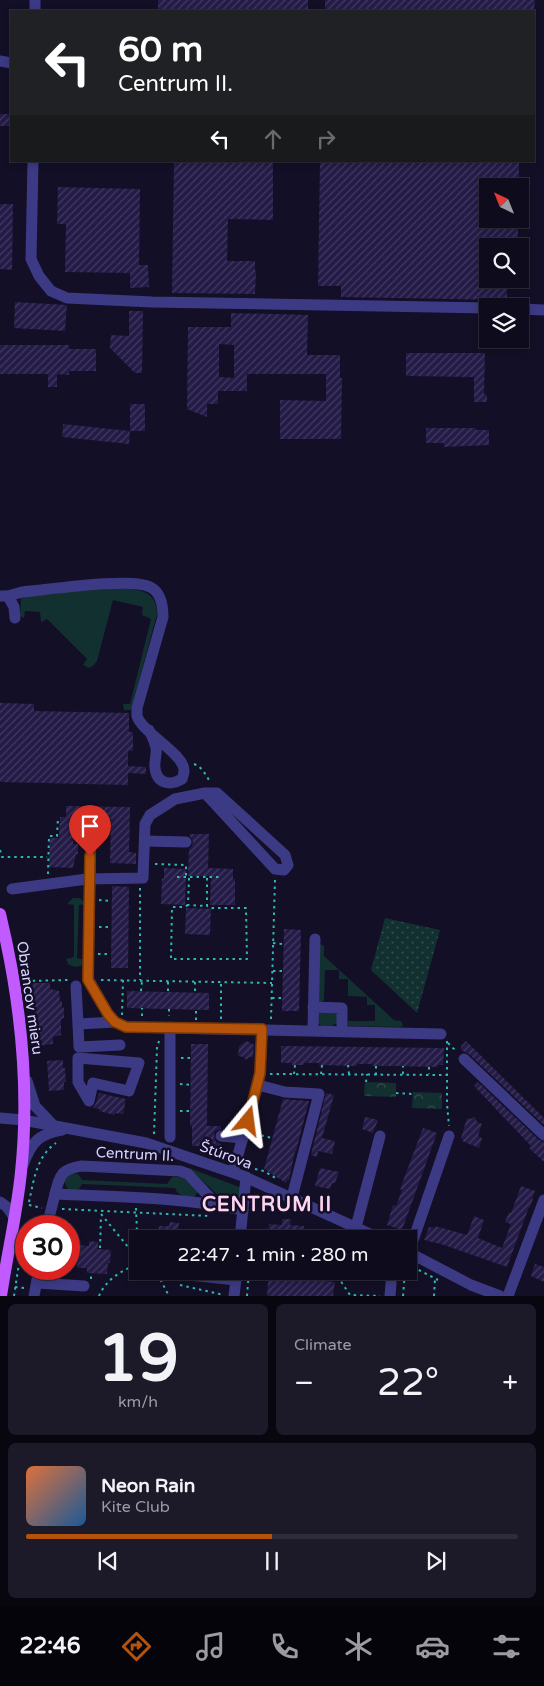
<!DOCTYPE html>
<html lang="en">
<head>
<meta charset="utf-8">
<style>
	body { margin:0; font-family:"Varela Round",sans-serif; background:#1c1929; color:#f1f3f6; height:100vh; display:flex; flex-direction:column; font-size:19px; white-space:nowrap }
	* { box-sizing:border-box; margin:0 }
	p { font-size:16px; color:#9b9ba3 }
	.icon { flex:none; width:28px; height:28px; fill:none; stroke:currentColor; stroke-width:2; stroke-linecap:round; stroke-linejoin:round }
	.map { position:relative; height:1296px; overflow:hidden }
	.sheet { display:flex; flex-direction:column; gap:8px; padding:8px; background:#08060f; flex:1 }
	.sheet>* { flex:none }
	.guide { position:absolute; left:10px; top:10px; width:525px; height:152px; border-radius:0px; box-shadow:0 2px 8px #0003,0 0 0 1px #2e2b3b; background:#202124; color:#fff; overflow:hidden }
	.needle { width:32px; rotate:317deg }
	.controls { position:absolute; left:479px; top:178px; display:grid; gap:10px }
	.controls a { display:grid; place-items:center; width:50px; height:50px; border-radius:0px; background:#0e0b1c; box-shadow:0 2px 8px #0003,0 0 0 1px #2e2b3b; font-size:25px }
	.speed { position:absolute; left:15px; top:1215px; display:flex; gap:10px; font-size:25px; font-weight:700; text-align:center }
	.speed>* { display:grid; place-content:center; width:65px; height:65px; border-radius:50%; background:#0e0b1c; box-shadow:0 2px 8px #0003,0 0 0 1px #2e2b3b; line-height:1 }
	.speed .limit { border:8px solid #d22; background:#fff; color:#111 }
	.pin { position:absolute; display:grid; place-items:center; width:42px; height:42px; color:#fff; margin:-51px -21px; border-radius:50% 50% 50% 0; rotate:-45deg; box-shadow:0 0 5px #0007 }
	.pin .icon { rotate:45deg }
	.me { position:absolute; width:55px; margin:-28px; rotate:16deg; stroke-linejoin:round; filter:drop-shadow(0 0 4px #0008) }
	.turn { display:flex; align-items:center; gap:18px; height:105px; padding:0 25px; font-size:22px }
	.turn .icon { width:65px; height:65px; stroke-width:2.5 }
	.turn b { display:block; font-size:35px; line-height:42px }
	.lanes { display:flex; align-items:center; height:48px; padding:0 25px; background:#0003; justify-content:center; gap:25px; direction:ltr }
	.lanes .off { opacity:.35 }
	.big { font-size:38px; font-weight:600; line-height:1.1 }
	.sheet .card { flex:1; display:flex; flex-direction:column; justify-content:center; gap:8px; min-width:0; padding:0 18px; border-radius:8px; background:#1c1929 }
	.sheet .dial { align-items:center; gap:0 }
	.dial b { font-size:65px; line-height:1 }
	.song { display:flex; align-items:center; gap:15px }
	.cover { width:60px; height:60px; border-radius:8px; background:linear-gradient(135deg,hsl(20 70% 55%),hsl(210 70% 35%)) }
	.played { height:5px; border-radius:2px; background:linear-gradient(90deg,#b45309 50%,#2e2b3b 50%) }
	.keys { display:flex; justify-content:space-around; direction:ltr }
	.heat { display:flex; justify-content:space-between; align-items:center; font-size:28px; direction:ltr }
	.sheet .tiles { flex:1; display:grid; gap:8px; grid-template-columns:1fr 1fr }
	.card:last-child { grid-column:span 2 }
	.trip { position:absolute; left:129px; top:1230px; width:288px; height:50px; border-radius:0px; background:#0e0b1c; box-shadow:0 2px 8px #0003,0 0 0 1px #2e2b3b; font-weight:600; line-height:50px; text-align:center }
	.tabs { display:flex; height:80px; justify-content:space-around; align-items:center; background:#06040b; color:#9b9ba3 }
	.tabs .icon { width:35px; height:35px }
	.tabs .on { color:#b45309 }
	.tabs b { font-size:22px; color:#f1f3f6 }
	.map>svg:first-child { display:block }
</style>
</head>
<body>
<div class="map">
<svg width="544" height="1296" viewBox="0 0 544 1296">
	<defs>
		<pattern id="park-crowns" width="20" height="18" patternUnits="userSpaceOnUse" patternTransform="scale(1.25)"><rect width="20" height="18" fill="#12302f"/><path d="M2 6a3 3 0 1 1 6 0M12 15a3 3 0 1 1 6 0" fill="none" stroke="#344d4e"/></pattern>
		<pattern id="garden-dots" width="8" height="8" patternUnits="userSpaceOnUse" patternTransform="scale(1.25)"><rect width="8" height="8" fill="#12302f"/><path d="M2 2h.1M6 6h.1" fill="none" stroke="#344d4e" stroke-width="1.8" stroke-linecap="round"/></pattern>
		<pattern id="building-hatch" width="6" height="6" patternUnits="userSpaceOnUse" patternTransform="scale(1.25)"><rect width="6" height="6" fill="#241b47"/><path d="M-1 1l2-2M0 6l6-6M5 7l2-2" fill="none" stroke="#433b63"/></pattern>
	</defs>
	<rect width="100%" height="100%" fill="#130f26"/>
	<g fill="#12302f">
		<path d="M114,587C134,590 157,587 157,614L131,710H124L123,704H130L151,619L142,615L143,607L113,600L97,661L93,666L89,668L83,665L87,659L47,619L41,622L40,612L25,611L24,618L20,616L21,597Z"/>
		<polygon points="73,898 80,898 86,904 79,905 77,958 85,960 81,966 74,967 68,964 66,959 74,957 74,905 67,904"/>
		<polygon points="320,944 324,946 324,956 394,1020 401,1021 403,1025 401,1027 349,1026 347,1025 348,1021 375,1021 375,1005 367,1005 367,997 348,996 348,979 339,979 339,970 325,970 324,1000 322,1002 318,1002"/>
		<polygon points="320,1012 334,1012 337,1014 338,1022 332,1026 322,1026 317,1023 317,1014"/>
		<polygon points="189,1168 242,1188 238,1200 229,1203 224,1201"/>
		<path d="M72,1173L78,1174L82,1180L167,1184L172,1177C185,1175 190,1183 198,1192L194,1197C186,1196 178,1197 175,1188L82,1184L79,1189L71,1191L67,1188L64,1181L65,1177Z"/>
	</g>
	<g fill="url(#park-crowns)">
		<polygon points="365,1082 396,1083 396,1097 364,1096"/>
		<polygon points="413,1092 442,1093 442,1109 412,1108"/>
	</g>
	<polygon fill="url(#garden-dots)" points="385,918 440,930 417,1013 371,970"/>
	<g fill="url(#building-hatch)" fill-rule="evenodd">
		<rect x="158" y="0" width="150" height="11"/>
		<polygon points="325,0 535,0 534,11 325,11"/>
		<rect x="0" y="114" width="11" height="12"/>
		<polygon points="174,161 273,161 273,220 228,219 227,261 255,261 255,271 256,271 255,294 172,293"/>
		<polygon points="320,161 519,161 519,186 488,186 488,219 518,219 518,246 488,246 488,279 517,279 517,289 507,289 507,300 341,297 341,286 318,286"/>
		<polygon points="58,187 140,189 139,265 148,265 149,287 130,288 130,273 65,272 66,224 57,224"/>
		<polygon points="0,204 13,204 12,270 0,269"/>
		<polygon points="15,302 67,305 65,331 14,328"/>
		<polygon points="129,311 143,311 142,373 135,373 110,348 111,335 129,336"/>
		<path d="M231,313L308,315L307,355H340V378H342L341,439H280V400L326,401V374H247V391H218V404H207V417L187,409L188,327H231ZM219,344L234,345V378L219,377Z"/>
		<polygon points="0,345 69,345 69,349 96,349 96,371 69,371 69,375 57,374 57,387 48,387 48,374 0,374"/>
		<polygon points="406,353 485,353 484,394 487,395 487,402 474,402 474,377 406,376"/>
		<rect x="130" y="404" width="15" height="27"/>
		<polygon points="63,424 130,431 129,444 62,437"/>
		<polygon points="426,428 476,428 476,430 489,430 489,445 444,447 444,443 426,443"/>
		<polygon points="0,703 34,704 34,711 129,713 129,732 133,732 133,751 128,751 128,766 146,767 146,774 128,773 128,785 0,782"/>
		<polygon points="66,806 130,807 129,852 136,853 136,864 110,863 111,819 96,819 91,817 86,818 74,818 73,844 78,844 78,854 76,854 73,868 49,867 50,838 59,838 60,817 66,817"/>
		<polygon points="189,834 209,834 208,868 233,869 233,879 235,879 235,905 210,905 211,876 188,876 189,849 192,846 193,842"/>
		<polygon points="164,868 186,869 185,905 161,904 162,878 164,879"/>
		<polygon points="112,886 129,887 128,968 111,968"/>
		<polygon points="186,908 211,909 210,935 185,934"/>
		<polygon points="284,929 301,930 299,1011 282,1011"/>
		<polygon points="32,983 50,983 50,989 59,991 60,1001 62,1001 62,1008 64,1007 64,1018 61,1019 61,1035 53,1037 53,1044 37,1046"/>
		<polygon points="127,991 209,993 209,1010 127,1008"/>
		<polygon points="247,1041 254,1045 253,1057 249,1057 246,1060 244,1057 238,1056 239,1046"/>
		<polygon points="466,1041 544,1118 544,1125 469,1054 461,1050 461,1046"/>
		<polygon points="191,1044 208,1044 207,1126 221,1126 221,1129 215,1131 214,1136 216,1142 221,1144 221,1146 192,1146 192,1126 190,1126"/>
		<polygon points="281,1046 444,1048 443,1065 438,1065 438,1067 392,1066 373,1066 373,1064 357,1064 357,1066 319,1065 319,1063 304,1063 304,1065 292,1065 292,1063 281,1063"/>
		<polygon points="63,1060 63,1068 65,1068 66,1082 64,1082 64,1090 49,1091 47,1061"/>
		<polygon points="478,1082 539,1140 544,1142 544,1162 529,1148 531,1146 474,1086"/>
		<polygon points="99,1093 126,1099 123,1114 115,1113 114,1115 99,1111 100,1109 93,1108 96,1103"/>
		<polygon points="326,1093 334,1095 322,1138 335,1141 332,1154 318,1151 317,1157 311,1155"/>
		<polygon points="283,1099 309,1101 296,1151 295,1151 289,1180 287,1180 286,1183 264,1169"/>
		<polygon points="365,1117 378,1120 373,1133 362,1129"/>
		<polygon points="475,1117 477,1122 482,1124 478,1136 482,1138 479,1148 462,1141 463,1139 461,1138 467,1118 470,1119"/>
		<polygon points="423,1128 437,1133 402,1230 387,1225 393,1205 396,1206 402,1190 400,1189"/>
		<polygon points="320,1168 339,1172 335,1183 332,1183 330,1189 315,1186"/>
		<polygon points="521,1186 535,1191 532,1199 533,1199 530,1207 529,1207 507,1267 441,1244 424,1240 429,1227 434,1228 435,1226 467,1235 474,1216 484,1220 478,1238 502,1248 511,1224 505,1222 509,1212 511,1213"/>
		<polygon points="282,1219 291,1219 290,1225 304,1226 303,1239 268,1239 269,1224 282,1225"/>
		<polygon points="170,1222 179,1223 178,1231 196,1234 196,1239 157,1239 159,1226 169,1226"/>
		<polygon points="89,1241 98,1242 98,1249 111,1250 110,1263 108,1263 107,1274 87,1273 87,1268 77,1268 78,1245 89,1246"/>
		<polygon points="535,1264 544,1267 544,1282 531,1276"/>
		<polygon points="295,1271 315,1271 314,1280 335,1282 333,1296 267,1296 268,1281 273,1281 274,1279 295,1280"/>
	</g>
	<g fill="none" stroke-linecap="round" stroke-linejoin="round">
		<g stroke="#2fb8b0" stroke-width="2" stroke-dasharray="2.5 4" stroke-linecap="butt">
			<path d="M194,764C202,767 206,775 210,782"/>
			<polyline points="0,850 2,857 47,857"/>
			<polyline points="155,864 186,865 186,877"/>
			<polyline points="48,874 49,836 57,836 58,817"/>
			<polyline points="177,877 220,877"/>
			<polyline points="189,878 188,905 207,906 207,878"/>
			<polyline points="140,888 140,980"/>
			<polyline points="99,900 112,901"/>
			<polyline points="188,905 184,907 172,907 171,959 247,959 246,908 212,908 207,906"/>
			<polyline points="99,927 112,927"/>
			<polyline points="273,943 283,944"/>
			<polyline points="98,954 111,954"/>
			<polyline points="273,971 283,971"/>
			<polyline points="101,980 272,983"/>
			<polyline points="26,981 68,980"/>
			<polyline points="168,982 168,992"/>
			<polyline points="195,982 195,992"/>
			<polyline points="141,991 142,981"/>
			<polyline points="272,998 282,998"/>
			<polyline points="169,1009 169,1016"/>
			<polyline points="122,1015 123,980"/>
			<polyline points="142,1016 142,1008"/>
			<polyline points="221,1019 221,982"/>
			<polyline points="271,1019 275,879"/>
			<polyline points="196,1020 196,1009"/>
			<polyline points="447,1041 447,1104 449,1126"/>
			<polyline points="448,1043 457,1052"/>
			<polyline points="181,1058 191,1058"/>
			<polyline points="348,1065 349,1074"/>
			<polyline points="376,1066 376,1075"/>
			<polyline points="429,1067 429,1074"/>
			<polyline points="270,1074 448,1075"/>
			<polyline points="294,1074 295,1065"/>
			<polyline points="321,1074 322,1065"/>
			<polyline points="403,1074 403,1066"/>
			<polyline points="366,1082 367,1074"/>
			<polyline points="180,1084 191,1085"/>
			<polyline points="396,1093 413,1094"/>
			<polyline points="180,1111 190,1111"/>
			<polyline points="154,1134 157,1048 159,1041"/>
			<polyline points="255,1134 272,1138"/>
			<polyline points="255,1169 264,1171 277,1179"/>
			<path d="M29,1202C34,1180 36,1157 56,1143"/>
			<polyline points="29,1205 42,1208"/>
			<polyline points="136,1208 138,1257"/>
			<polyline points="62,1209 210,1216"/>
			<polyline points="101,1214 138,1259"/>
			<polyline points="100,1248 101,1216"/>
			<polyline points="413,1267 438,1280"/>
			<polyline points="151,1271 159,1277 169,1296"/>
			<polyline points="334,1271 350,1295 380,1296"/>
			<polyline points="91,1279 91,1273"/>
			<polyline points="180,1285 224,1295"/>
			<polyline points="15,1287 25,1288"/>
			<polyline points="14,1296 22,1244"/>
			<path d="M99,1296C105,1281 122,1269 138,1265"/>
			<polyline points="247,1296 249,1271"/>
			<polyline points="403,1296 405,1271"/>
			<polyline points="434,1296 435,1279"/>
		</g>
		<g stroke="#3d3a85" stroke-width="11">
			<polyline points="35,11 35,0"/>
			<polyline points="0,61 11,63"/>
			<polyline points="33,161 31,259 39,276 51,291 67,298 152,302 488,308"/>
			<polyline points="520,309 544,310"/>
			<path d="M0,596H8L22,592C47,590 130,577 150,587C161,592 163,606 163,617L137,708C137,711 137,714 137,716C142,733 185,754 184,771C184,774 183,776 182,779C170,786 157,784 155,768C154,762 157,755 156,748C155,742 152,736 149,730"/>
			<polyline points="8,596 14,607 15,618"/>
			<polyline points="91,824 88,979 108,1014 115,1022 126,1027 441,1034"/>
			<polyline points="145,841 186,842"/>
			<polyline points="12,889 87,879 143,878 145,824 150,815 175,799 205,793 275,869 284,870 288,865 285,855 217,793 205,793"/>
			<polyline points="76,986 78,1024"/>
			<polyline points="313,1007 342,1008 342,1031"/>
			<polyline points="115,1022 78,1024 79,1047 120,1045"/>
			<polyline points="313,1030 315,939"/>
			<polygon points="78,1058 139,1063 129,1091 93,1083 89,1101 78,1082"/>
			<polyline points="464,1059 544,1135"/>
			<polyline points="27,1081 35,1106 54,1126"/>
			<polyline points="258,1085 285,1092 319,1094 292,1197"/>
			<polyline points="0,1118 23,1120 146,1143 243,1176 381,1239"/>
			<polyline points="221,1136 243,1138"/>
			<polyline points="170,1137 170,1027"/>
			<path d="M23,1165C31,1143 38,1134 62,1130"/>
			<polyline points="233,1172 258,1085 260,1073 262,1029"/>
			<path d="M55,1194C60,1175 61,1169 82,1166L180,1171L188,1174L217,1205"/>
			<polyline points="0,1202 7,1207 14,1217"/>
			<path d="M47,1226L55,1194C117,1197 181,1197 243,1210"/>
			<polyline points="356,1227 380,1136"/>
			<polyline points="240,1239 246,1177"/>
			<polyline points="408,1252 471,1285 500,1296"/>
			<polyline points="409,1252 449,1136"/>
			<polyline points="171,1273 236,1280"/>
			<polyline points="37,1283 84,1286"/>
			<polyline points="34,1296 39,1269"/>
			<polyline points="234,1296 237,1271"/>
			<polyline points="390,1296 392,1271"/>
			<polyline points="508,1296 544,1200"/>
		</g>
		<path stroke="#c25bff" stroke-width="12" d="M0,914C20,997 30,1086 21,1172C17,1213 7,1255 1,1296"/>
	</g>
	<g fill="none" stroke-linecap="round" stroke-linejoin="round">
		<g stroke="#753606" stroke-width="12">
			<polyline id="route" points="90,856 88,980 108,1014 115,1022 126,1027 262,1029 260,1073 248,1121"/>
		</g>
		<use href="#route" stroke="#b45309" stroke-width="9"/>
	</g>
	<g text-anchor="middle" stroke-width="5" stroke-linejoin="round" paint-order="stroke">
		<g font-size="15" fill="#d9d4ff" stroke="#130f26">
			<text transform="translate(30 998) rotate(82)" y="5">Obrancov mieru</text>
			<text transform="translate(135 1154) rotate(3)" y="5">Centrum II.</text>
			<text transform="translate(226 1155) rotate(20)" y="5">Štúrova</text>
		</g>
		<g font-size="20" font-weight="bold" letter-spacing="1" fill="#ffd6f0" stroke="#130f26">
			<text x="267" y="1211">CENTRUM II</text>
		</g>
	</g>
</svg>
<div class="controls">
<a><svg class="needle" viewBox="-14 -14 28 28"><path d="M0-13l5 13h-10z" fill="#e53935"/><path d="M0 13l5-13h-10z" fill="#9b9ba3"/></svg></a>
<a><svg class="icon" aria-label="search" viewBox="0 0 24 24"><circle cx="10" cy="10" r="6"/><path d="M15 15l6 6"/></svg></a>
<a><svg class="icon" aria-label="layers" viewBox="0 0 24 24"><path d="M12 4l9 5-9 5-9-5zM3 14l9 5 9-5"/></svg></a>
</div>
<div class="speed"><div class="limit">30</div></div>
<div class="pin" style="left:90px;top:856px;background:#d93025"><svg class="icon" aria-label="arrive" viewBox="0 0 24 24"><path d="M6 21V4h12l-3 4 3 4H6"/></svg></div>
<svg class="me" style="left:248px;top:1121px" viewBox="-20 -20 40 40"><path d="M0-17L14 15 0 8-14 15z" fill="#b45309" stroke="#fff" stroke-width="4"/></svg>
<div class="trip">22:47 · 1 min · 280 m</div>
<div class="guide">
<div class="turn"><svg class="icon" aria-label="left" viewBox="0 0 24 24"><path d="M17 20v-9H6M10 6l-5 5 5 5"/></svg><div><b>60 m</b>Centrum II.</div></div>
<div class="lanes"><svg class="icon" aria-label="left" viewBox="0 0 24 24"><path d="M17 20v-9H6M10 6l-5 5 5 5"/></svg><svg class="icon off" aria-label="ahead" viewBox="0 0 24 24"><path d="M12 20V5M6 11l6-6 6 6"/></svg><svg class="icon off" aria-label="right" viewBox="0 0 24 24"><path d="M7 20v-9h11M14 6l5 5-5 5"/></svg></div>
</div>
</div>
<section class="sheet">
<div class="tiles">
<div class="card dial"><b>19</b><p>km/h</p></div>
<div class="card"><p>Climate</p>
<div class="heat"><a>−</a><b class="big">22°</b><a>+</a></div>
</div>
<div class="card">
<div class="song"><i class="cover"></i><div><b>Neon Rain</b><p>Kite Club</p></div></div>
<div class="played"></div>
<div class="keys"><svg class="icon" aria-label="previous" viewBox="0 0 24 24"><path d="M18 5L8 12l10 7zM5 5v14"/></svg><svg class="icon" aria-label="pause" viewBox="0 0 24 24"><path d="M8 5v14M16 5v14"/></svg><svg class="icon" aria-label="next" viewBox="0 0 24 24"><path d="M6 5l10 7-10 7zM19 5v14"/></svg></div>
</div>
</div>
</section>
<nav class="tabs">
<b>22:46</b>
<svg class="icon on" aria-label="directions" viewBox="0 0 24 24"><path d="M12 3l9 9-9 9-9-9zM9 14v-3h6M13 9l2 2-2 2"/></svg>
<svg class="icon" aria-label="music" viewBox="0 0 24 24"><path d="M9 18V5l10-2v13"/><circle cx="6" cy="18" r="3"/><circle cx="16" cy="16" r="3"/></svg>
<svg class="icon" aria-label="phone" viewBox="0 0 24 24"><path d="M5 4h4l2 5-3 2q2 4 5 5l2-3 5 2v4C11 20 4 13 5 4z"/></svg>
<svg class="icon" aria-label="climate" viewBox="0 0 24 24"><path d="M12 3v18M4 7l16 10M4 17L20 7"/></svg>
<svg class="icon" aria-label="car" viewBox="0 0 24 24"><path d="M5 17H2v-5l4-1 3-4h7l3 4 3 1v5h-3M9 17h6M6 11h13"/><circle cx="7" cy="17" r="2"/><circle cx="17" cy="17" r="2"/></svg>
<svg class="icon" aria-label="filters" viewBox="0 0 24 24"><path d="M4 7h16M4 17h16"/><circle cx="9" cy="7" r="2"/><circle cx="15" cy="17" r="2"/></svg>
</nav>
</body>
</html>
